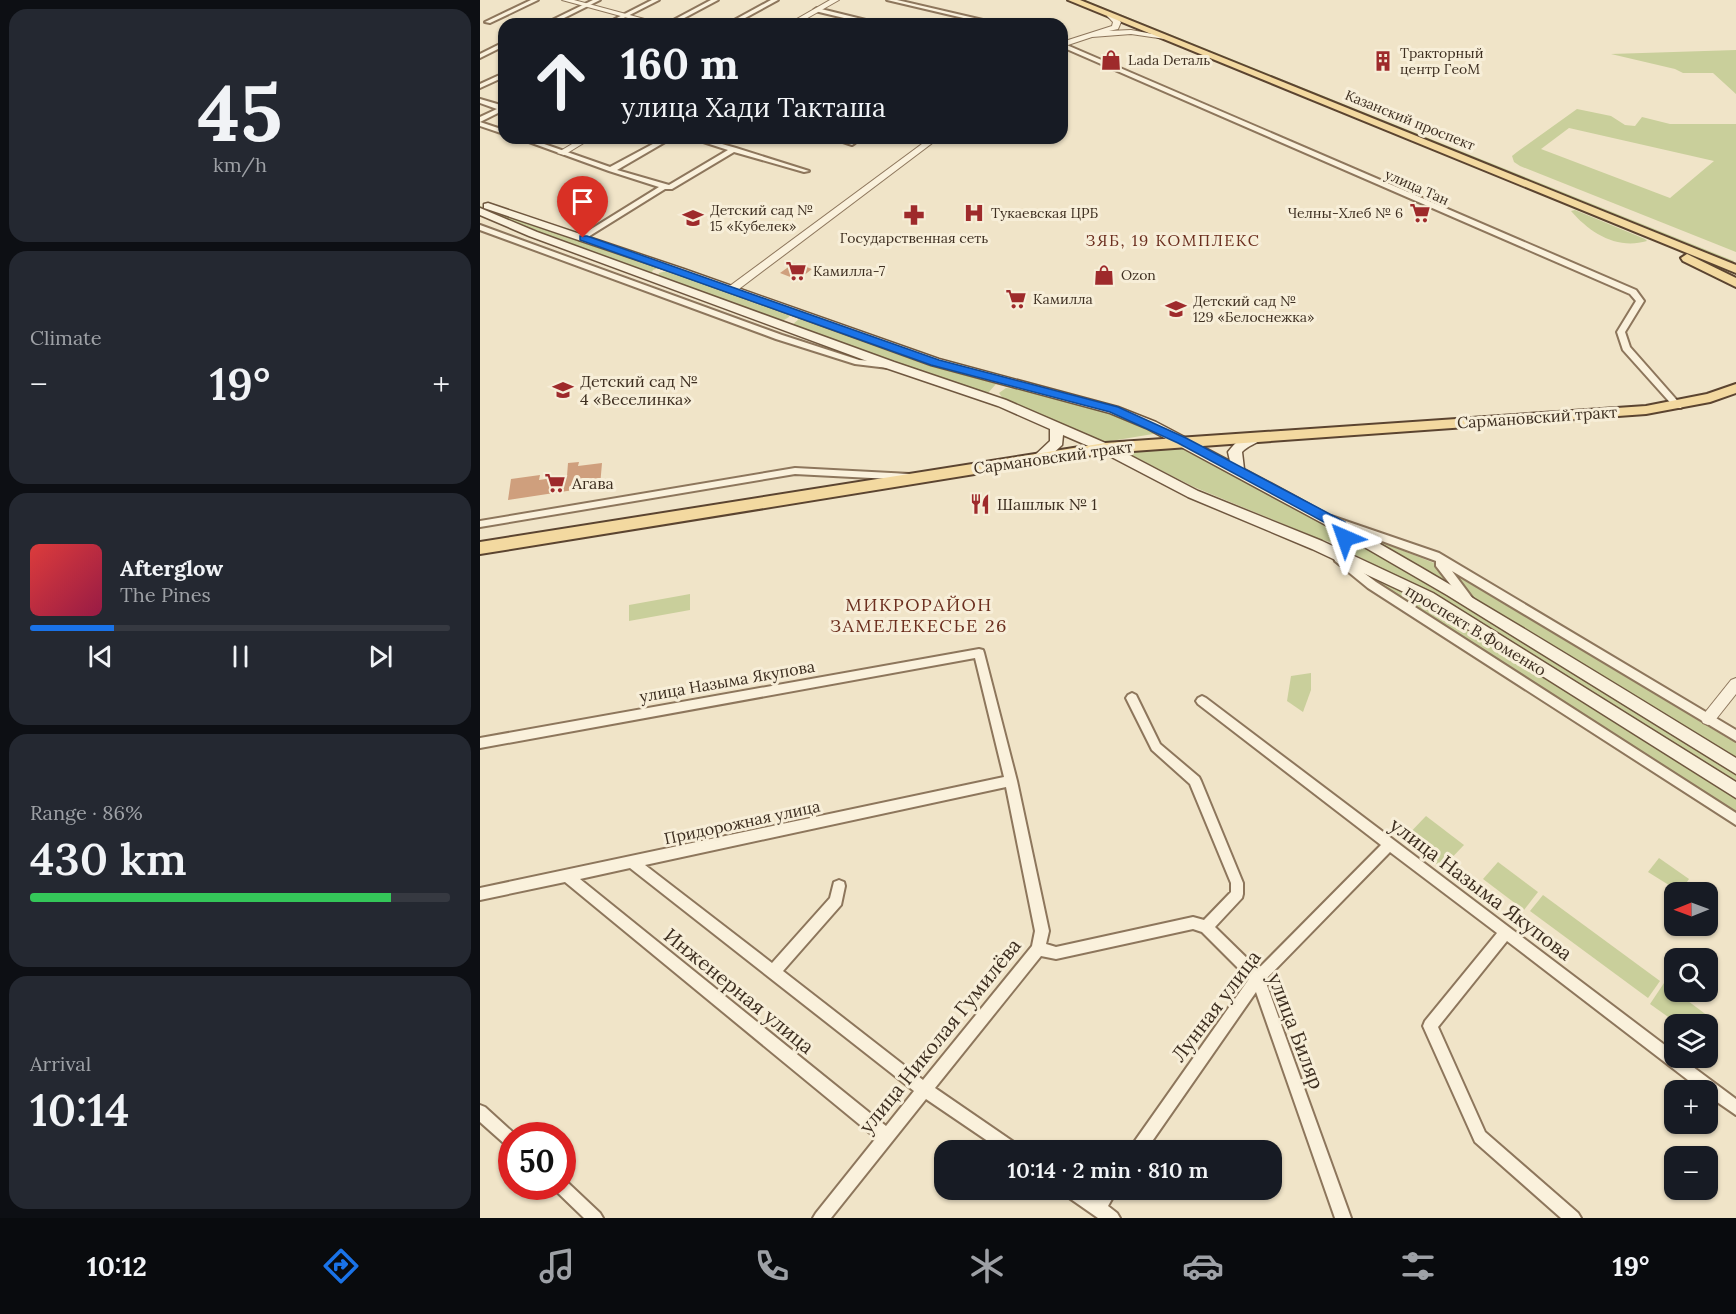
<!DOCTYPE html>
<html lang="en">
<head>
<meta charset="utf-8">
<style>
	body { margin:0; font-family:Lora,serif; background:#242831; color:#f1f3f6; height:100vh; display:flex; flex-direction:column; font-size:22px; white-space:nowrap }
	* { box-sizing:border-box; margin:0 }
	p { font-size:20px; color:#9ea1a6 }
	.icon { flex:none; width:33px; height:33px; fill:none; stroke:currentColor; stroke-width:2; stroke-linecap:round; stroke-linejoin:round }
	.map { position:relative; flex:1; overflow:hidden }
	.details { display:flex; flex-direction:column; gap:9px; padding:9px; background:#0d0f14; width:480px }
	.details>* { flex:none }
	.hud { position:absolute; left:18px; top:18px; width:570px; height:126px; border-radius:18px; box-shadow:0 2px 4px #0004; background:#171b24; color:#f1f3f6; overflow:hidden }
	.needle { width:39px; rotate:269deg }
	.controls { position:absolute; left:1184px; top:882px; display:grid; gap:12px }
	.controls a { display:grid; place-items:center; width:54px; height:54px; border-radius:12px; background:#171b24; box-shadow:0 2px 4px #0004; font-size:30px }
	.speed { position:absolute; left:18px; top:1122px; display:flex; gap:12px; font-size:30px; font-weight:700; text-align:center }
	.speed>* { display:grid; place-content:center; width:78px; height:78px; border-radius:50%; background:#171b24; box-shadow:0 2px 4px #0004; line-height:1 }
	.speed .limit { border:9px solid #d22; background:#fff; color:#111 }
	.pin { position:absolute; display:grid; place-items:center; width:51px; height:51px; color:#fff; margin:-62px -26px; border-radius:50% 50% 50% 0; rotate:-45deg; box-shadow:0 0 6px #0007 }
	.pin .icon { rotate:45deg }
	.me { position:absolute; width:66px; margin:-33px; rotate:317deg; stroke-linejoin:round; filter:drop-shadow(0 0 4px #0008) }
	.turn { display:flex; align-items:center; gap:21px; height:126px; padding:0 24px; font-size:27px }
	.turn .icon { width:78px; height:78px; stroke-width:2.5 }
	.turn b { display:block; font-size:42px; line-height:51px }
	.big { font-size:45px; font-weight:600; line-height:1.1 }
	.details .widget { flex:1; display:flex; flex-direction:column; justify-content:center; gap:9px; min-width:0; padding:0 21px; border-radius:18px; background:#242831 }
	.details .dial { align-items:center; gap:0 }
	.dial b { font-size:78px; line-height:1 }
	.song { display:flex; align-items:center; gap:18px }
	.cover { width:72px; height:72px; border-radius:9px; background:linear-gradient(135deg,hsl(0 70% 55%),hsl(340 70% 35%)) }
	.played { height:6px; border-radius:3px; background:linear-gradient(90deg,#1a73e8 20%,#363941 20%) }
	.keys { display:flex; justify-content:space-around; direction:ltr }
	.heat { display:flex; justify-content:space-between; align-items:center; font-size:33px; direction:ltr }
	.charge { height:9px; border-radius:4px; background:linear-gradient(90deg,#34c759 86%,#363941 0) }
	.trip { position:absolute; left:454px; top:1140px; width:348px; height:60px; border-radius:18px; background:#171b24; box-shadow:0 2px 4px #0004; font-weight:600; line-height:60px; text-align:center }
	.menu { display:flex; height:96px; justify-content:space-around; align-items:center; background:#090b0e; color:#9ea1a6 }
	.menu .icon { width:42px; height:42px }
	.menu .active { color:#1a73e8 }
	.menu b { font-size:27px; color:#f1f3f6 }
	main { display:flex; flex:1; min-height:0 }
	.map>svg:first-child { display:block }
</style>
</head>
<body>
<main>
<section class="details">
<div class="widget dial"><b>45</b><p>km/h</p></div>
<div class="widget"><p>Climate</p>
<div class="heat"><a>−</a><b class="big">19°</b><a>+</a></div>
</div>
<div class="widget">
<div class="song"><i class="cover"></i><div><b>Afterglow</b><p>The Pines</p></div></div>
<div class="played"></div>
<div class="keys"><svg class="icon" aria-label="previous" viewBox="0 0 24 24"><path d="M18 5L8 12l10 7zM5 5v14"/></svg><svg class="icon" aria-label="pause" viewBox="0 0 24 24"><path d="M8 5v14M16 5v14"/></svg><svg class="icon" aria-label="next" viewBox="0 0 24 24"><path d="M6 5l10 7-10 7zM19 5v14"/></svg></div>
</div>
<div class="widget"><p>Range · 86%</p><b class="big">430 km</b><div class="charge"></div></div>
<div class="widget"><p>Arrival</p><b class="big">10:14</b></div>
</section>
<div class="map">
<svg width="1256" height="1218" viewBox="0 0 1256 1218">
	<rect width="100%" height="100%" fill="#f0e4c8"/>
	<g fill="#c9cf9b" fill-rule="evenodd">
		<polygon points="601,0 605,0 1254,261 1252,263"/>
		<polygon points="1256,50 1256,94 1233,73 1203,73 1195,69 1131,54"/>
		<path d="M1097,109L1131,116L1145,125L1155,126L1162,117L1190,124H1256V252L1040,166L1034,162L1032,156L1037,152ZM1089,128L1234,161L1190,198L1061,149Z"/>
		<polygon points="0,206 179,268 173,270 171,274 61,234 0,209"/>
		<path d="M1095,210L1165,239L1167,241C1137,250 1110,233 1091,211Z"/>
		<polygon points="187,271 309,315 309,317 304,320 298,320 178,277 179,273"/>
		<polygon points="319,319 454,365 516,384 507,394 312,325"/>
		<polygon points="526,388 539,389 645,418 679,433 625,442 524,400 519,393"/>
		<polygon points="704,446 862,534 861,539 855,543 842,540 714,487 643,451"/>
		<polygon points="874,536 1256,772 1256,784 974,606 864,549 872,544"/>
		<polygon points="891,538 959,565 1256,743 1256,761"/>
		<polygon points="879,571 936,598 1256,797 1256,816"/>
		<polygon points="210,594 210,610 149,621 149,605"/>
		<polygon points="831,673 831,690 823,712 807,701 811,676"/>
		<polygon points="946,816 984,845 962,868 924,839"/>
		<polygon points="1179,858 1209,879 1200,892 1168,872"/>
		<polygon points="1018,862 1058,892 1044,910 1003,879"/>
		<polygon points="1063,895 1180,981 1168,998 1050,911"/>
		<polygon points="1184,983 1232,1019 1227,1027 1227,1024 1198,1024 1170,1004"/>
	</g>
	<g fill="#cf9f7d">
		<polygon points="314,263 321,265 332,269 318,280 300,273"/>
		<polygon points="99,462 98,466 122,463 120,486 28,500 31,479 60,475 59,480 87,476 88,463"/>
	</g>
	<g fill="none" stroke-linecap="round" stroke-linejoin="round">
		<g stroke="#8d765c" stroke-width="4">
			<g id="minor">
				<polygon points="51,0 58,0 10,23 5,22"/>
				<polygon points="113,0 120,0 72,24 64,24"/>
				<polygon points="172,0 179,0 132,24 125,24"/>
				<polygon points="231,0 238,0 193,24 186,24"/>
				<polygon points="291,0 298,0 254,24 247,24"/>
				<polygon points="407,0 417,0 520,24 509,24"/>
				<polygon points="337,8 398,23 399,24 389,24 335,11 334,10"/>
				<polygon points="24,42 24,46 0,58 0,54"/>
				<polygon points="582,43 1156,290 1164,301 1145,332 1150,347 1202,406 1201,408 1195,408 1143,350 1137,332 1156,301 1150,294 582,47"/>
				<polygon points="24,73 24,77 0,88 0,84"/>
				<polygon points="0,99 24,106 24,110 0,122 0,117 17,109 0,103"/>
				<polygon points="0,122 24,130 24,134 0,126"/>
				<polygon points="38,138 47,138 130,167 184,138 192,138 137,170 189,185 248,150 211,138 221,138 256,148 329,171 324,172 254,152 192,189 185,189 103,240 100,240 100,236 179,187 129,171"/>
				<polygon points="351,138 361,138 375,143 372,145"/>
				<polygon points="0,225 302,335 379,360 408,362 412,365 408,368 375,364 296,339 0,230"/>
				<polygon points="315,468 430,474 435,477 430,480 315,474 0,527 0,521"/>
				<polygon points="851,516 959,553 1256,730 1256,741 972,571 996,603 991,607 987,606 956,566 956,561 848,521 846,519 848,517"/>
				<polygon points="859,554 896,582 1256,813 1256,825 888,588 855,561 854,558"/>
				<path d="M499,649L503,650L504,653L537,781L569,931L566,944L576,947L713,917L724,920L751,892V883L710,784L672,750L646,698L648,695L652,693L656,695L680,744L719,777L721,781L763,883V894L762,898L735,927L778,969L901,845L718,704L716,701L718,698L722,696L726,698L1194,1052V1058H1201L1256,1099V1115L1227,1095V1090H1221L1027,941L958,1027L1005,1132L1098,1213L1101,1218H1081L995,1142L943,1026L945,1021L1017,933L910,852L785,980L871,1218H855L776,992L666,1150H650L652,1145L769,979L722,932L713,929L576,959L561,956L455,1088L538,1145L540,1150H521L446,1099L351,1218H333L336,1213L396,1138L85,882L0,900V888L524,777L495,658L0,748V738ZM526,787L555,931L552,946L443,1080L303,971L361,905L365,886L364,882L359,880L354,882L350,898L292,963L165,865ZM150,868L434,1091L406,1126L100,879Z"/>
				<polygon points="0,1105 5,1107 37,1136 32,1136 32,1148 27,1146 0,1122"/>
				<polygon points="82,1179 86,1181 120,1213 123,1218 104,1218 76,1191 74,1186 82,1186"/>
				<polygon points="582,1190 603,1190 615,1198 621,1190 637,1190 628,1206 637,1213 640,1218 618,1218 585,1195"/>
			</g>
		</g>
		<g stroke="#8d765c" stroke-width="2">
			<g id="tertiary">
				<polygon points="82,0 94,0 183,24 170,24"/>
				<polygon points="350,0 359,0 317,24 308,24"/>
				<polygon points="631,14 641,22 638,29 629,31 651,30 689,37 685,39 651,34 612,37 582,47 582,42 632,26 633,22 627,16"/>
				<polygon points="102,138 112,138 84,155 77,153"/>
				<polygon points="450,138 459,138 255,292 247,292 247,288"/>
				<polygon points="1256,678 1256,694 1233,723 1228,725 1223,723 1221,719 1223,715 1251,680"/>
			</g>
		</g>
		<g stroke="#6f573f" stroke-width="3">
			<g id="secondary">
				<path d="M8,203L204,269L459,359L638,407L676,422L750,461L748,452C756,441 768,431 782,434L783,437C778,444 768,445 762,452L764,469C933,558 1094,659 1256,758V774L967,595L855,530L666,428L630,413L451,365L196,273L4,208V204Z"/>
				<polygon points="0,208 57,232 414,362 526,400 630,445 718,491 842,541 953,593 1256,782 1256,798 943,601 832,549 708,497 620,451 583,435 582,445 564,462 554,462 552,459 554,456 570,441 570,429 518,406 406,368 49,236 0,215"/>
			</g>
		</g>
		<g stroke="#5b4430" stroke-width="4">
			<g id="primary">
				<polygon points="588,0 600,0 1256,265 1256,273"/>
				<polygon points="1207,254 1256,278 1256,287 1203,261 1201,258"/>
				<polygon points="1256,384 1256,393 1230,402 1166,414 625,453 0,554 0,542 625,443 1166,406 1227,394"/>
			</g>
		</g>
		<use href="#minor" fill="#faf1dc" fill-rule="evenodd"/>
		<use href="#tertiary" fill="#faf1dc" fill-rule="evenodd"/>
		<use href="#secondary" fill="#faf1dc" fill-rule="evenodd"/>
		<use href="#primary" fill="#f3d9a0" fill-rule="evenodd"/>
	</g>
	<polygon fill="#1a73e8" stroke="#114b97" stroke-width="1.5" points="100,236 107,236 459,360 638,407 706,438 865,522 872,538 870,542 861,542 855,528 698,443 630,412 451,365 100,240"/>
	<defs>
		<g id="shop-bare" transform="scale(1.62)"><path d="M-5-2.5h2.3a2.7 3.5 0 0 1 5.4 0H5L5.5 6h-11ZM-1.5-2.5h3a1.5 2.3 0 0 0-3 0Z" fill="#9e2a2b" stroke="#f7eed8" stroke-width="2.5" paint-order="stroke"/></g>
		<g id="building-bare" transform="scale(1.62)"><path d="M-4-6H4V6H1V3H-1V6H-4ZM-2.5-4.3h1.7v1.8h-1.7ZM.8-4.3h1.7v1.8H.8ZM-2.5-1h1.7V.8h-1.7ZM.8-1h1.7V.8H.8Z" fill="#9e2a2b" stroke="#f7eed8" stroke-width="2.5" paint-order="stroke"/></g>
		<g id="hospital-bare" transform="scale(1.62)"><path d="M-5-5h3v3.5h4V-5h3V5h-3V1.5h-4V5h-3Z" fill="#9e2a2b" stroke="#f7eed8" stroke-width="2.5" paint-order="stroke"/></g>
		<g id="supermarket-bare" transform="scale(1.62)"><path d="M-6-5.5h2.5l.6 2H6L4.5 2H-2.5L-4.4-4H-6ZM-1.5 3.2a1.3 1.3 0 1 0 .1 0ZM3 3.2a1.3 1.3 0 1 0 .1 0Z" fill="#9e2a2b" stroke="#f7eed8" stroke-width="2.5" paint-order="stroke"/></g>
		<g id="pharmacy-bare" transform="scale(1.62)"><path d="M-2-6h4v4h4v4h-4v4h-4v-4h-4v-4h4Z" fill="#9e2a2b" stroke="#f7eed8" stroke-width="2.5" paint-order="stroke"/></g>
		<g id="school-bare" transform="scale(1.62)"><path d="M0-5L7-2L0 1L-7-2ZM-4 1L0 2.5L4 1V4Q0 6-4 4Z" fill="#9e2a2b" stroke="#f7eed8" stroke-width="2.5" paint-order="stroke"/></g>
		<g id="restaurant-bare" transform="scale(1.62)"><path d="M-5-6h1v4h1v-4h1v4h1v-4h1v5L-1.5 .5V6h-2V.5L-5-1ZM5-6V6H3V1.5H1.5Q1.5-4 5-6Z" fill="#9e2a2b" stroke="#f7eed8" stroke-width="2.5" paint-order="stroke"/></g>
	</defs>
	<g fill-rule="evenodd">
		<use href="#shop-bare" x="631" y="60"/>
		<use href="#building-bare" x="903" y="61"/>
		<use href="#hospital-bare" x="494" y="213"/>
		<use href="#supermarket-bare" x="940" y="213"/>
		<use href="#pharmacy-bare" x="434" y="215"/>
		<use href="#school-bare" x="213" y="218"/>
		<use href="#supermarket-bare" x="316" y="271"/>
		<use href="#shop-bare" x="624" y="275"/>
		<use href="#supermarket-bare" x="536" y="299"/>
		<use href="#school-bare" x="696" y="309"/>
		<use href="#school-bare" x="83" y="390"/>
		<use href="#supermarket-bare" x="75" y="483"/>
		<use href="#restaurant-bare" x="500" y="504"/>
	</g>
	<g text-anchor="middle" stroke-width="6" stroke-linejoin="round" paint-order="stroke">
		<g font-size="14" fill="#3d2e20" stroke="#f7eed8" text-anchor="start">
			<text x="920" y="58">Тракторный<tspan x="920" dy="16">центр ГеоМ</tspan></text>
			<text x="648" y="65">Lada Dеталь</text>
			<text x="230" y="215">Детский сад №<tspan x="230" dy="16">15 «Кубелек»</tspan></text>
			<text x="511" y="218">Тукаевская ЦРБ</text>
			<text x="923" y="218" text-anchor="end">Челны-Хлеб № 6</text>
			<text x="434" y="243" text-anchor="middle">Государственная сеть</text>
			<text x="333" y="276">Камилла-7</text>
			<text x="641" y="280">Ozon</text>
			<text x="553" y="304">Камилла</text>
			<text x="713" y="306">Детский сад №<tspan x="713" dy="16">129 «Белоснежка»</tspan></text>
		</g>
		<g font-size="14" fill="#3d2e20" stroke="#f7eed8">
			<text transform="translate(930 120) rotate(22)" y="5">Казанский проспект</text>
			<text transform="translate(937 187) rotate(24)" y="5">улица Тан</text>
		</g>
		<g font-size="16" letter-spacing="1.5" fill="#6b2e1e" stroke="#f7eed8">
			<text x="693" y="246">ЗЯБ, 19 КОМПЛЕКС</text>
		</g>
		<g font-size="16" fill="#3d2e20" stroke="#f7eed8" text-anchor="start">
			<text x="100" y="387">Детский сад №<tspan x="100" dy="18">4 «Веселинка»</tspan></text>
			<text x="92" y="489">Агава</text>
			<text x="517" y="510">Шашлык № 1</text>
		</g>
		<g font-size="16" fill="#3d2e20" stroke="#f7eed8">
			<text transform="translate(1057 417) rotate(-4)" y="6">Сармановский тракт</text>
			<text transform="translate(573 457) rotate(-8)" y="6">Сармановский тракт</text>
			<text transform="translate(996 630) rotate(31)" y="6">проспект В.Фоменко</text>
			<text transform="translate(247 681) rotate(-10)" y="6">улица Назыма Якупова</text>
			<text transform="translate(262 822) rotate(-12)" y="6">Придорожная улица</text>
		</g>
		<g font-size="18" letter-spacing="1.5" fill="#6b2e1e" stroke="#f7eed8">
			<text x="439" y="611">МИКРОРАЙОН<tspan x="439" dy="21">ЗАМЕЛЕКЕСЬЕ 26</tspan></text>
		</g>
		<g font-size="20" fill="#3d2e20" stroke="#f7eed8">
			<text transform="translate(1001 889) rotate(37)" y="7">улица Назыма Якупова</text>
			<text transform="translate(259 991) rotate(39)" y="7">Инженерная улица</text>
			<text transform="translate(736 1006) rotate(-53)" y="7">Лунная улица</text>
			<text transform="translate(816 1031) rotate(69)" y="7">улица Биляр</text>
			<text transform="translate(460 1036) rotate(-51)" y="7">улица Николая Гумилёва</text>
		</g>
	</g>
</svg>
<div class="controls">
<a><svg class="needle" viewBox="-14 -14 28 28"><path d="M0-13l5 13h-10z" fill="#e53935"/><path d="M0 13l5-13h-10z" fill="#9ea1a6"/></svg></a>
<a><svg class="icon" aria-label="search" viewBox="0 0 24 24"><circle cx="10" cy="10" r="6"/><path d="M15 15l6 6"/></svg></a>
<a><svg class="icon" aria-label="layers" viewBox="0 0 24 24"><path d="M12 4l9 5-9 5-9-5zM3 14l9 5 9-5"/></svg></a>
<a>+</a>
<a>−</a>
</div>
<div class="speed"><div class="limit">50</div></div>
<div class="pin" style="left:103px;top:238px;background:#d93025"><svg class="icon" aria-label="arrive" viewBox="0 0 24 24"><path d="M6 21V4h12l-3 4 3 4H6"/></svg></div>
<svg class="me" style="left:865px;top:538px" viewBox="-20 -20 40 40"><path d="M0-17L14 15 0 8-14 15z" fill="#1a73e8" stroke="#fff" stroke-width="4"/></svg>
<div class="trip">10:14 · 2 min · 810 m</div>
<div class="hud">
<div class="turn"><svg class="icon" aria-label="ahead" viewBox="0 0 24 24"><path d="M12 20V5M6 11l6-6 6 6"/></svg><div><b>160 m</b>улица Хади Такташа</div></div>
</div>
</div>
</main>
<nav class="menu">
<b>10:12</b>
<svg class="icon active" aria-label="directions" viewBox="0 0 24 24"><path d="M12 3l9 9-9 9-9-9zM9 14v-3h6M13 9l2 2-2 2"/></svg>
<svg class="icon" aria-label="music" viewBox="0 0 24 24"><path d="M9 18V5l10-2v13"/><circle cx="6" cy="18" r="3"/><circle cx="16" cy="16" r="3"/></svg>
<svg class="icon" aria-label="phone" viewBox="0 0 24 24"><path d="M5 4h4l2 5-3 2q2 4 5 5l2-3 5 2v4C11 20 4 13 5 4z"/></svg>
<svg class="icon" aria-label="climate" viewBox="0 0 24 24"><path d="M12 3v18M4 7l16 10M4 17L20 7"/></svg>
<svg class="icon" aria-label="car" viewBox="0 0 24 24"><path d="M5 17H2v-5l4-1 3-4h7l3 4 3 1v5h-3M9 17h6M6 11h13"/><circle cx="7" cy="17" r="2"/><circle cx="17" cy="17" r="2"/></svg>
<svg class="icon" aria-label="filters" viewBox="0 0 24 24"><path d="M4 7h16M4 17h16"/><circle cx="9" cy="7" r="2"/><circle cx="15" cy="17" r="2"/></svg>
<b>19°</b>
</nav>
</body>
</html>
